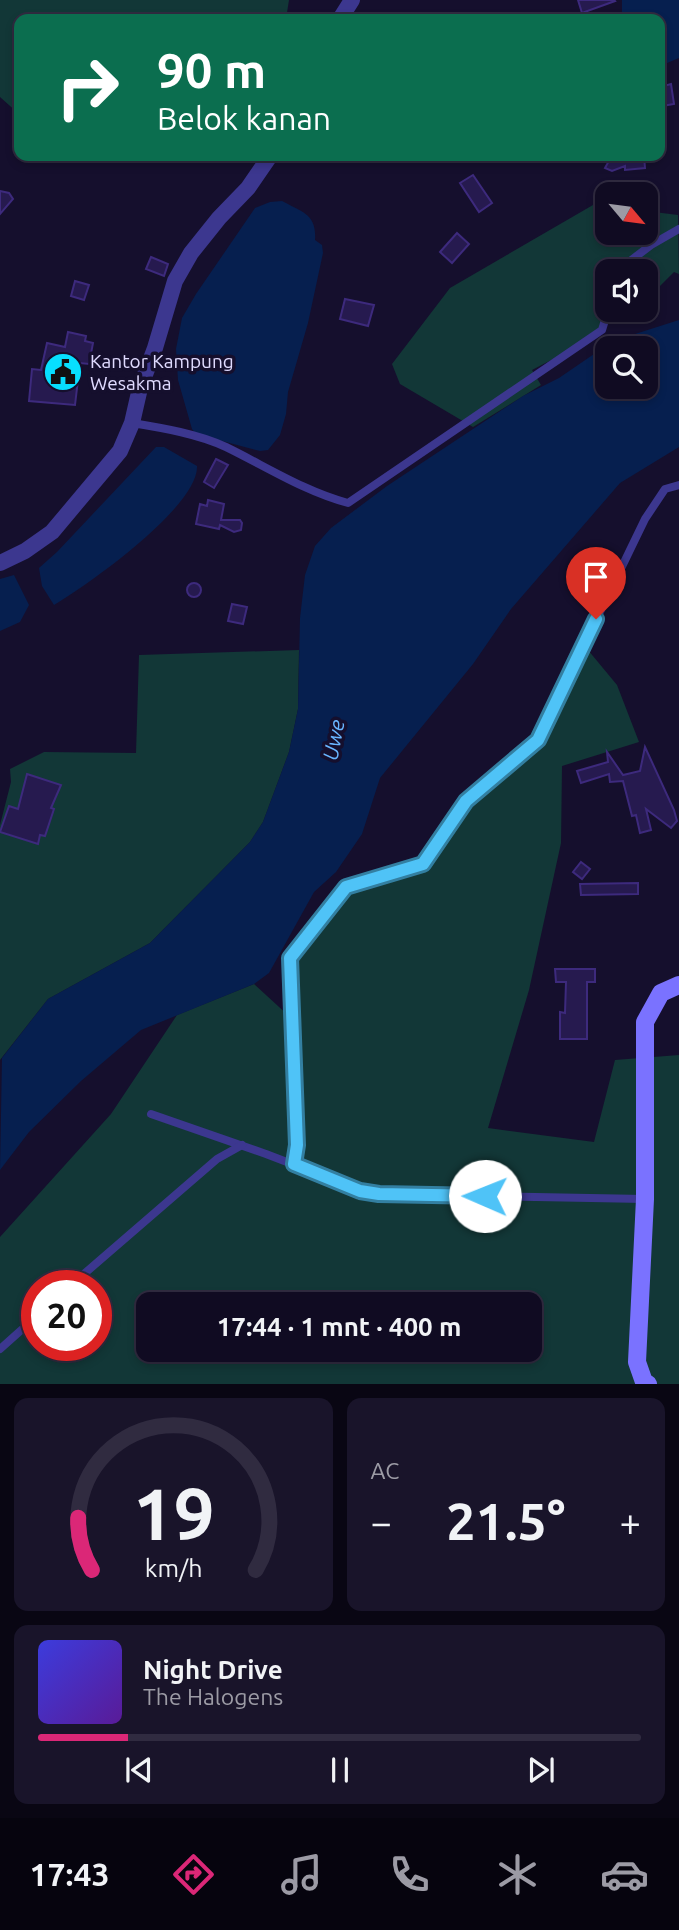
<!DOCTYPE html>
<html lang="id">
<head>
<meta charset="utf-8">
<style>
	body { margin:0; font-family:Ubuntu,sans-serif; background:#19142a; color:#f1f3f6; height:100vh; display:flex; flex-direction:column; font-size:26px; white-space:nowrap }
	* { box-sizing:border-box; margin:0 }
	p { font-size:23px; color:#9c9ba5 }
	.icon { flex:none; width:38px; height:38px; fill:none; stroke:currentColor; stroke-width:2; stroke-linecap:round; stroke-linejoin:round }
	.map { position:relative; height:1384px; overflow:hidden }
	.panel { display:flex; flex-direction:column; gap:14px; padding:14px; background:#090613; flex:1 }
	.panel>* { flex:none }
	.banner { position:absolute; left:14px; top:14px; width:651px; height:147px; border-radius:14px; box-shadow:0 4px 10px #0003,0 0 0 2px #302b40; background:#0b6e4f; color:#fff; overflow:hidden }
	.needle { width:46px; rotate:119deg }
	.buttons { position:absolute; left:595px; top:182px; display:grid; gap:14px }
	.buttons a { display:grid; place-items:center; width:63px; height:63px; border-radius:14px; background:#100b22; box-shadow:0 4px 10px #0003,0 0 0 2px #302b40; font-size:35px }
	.speed { position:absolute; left:21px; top:1270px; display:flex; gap:14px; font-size:35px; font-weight:700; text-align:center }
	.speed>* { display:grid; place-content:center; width:91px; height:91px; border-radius:50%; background:#100b22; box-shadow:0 4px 10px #0003,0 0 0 2px #302b40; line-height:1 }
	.speed .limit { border:10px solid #d22; background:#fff; color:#111 }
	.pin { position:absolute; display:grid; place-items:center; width:60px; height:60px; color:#fff; margin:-72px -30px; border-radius:50% 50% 50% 0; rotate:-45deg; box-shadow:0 0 7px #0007 }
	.pin .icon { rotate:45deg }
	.me { position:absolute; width:77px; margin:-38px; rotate:271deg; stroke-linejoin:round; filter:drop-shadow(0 0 5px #0008) }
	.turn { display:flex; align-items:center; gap:24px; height:147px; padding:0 28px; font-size:32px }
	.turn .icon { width:91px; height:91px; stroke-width:2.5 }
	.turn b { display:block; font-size:49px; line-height:60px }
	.big { font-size:52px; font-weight:700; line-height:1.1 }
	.panel .card { flex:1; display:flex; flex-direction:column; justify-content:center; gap:10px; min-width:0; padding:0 24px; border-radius:14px; background:#19142a }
	.panel .dial { align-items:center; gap:0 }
	.dial svg { height:182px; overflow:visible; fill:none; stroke:#302b40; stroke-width:7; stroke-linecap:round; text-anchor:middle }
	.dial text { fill:#f1f3f6; stroke:none }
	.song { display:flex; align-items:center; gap:21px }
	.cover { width:84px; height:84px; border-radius:10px; background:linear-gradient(135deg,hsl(240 70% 55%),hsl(270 70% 35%)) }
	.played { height:7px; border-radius:4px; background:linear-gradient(90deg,#db2777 15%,#302b40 15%) }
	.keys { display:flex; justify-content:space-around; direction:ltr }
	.heat { display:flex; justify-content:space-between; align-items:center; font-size:38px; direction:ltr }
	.panel .tiles { flex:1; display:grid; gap:14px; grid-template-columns:1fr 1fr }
	.card:last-child { grid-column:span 2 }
	.trip { position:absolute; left:136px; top:1292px; width:406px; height:70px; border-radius:14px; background:#100b22; box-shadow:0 4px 10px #0003,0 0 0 2px #302b40; font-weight:700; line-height:70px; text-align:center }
	.menu { display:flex; height:112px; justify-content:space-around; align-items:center; background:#06040e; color:#9c9ba5 }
	.menu .icon { width:49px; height:49px }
	.menu .on { color:#db2777 }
	.menu b { font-size:32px; color:#f1f3f6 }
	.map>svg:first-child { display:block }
</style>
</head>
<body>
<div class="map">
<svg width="679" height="1384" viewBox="0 0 679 1384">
	<rect width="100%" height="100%" fill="#150f2d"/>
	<g fill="#123737" fill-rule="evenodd">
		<polygon points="0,0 289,0 286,19 19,19 19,114 0,97"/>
		<polygon points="593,205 607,206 607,233 646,233 646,211 678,215 679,274 674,272 656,290 646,296 646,271 607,271 607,310 622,310 580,345 532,370 541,385 473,427 400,384 392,364 450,288"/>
		<path d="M583,644L617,685L639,742L562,766L561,843L529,990L488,1128L594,1142L615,1060L679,1055V1384H0V1237L111,1114L177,1015L254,984L290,1017V958L346,887L423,864L465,801L538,740ZM37,1286H96V1346H37ZM149,1304H530V1349H149Z"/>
		<polygon points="299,650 298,709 289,752 263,822 250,842 150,943 48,999 0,1060 0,825 11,782 10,769 44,752 136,753 139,655"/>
	</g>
	<g fill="#061f4f" fill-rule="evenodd">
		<polygon points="622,0 679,0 679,58 660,66 660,19 622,19"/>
		<path d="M282,201C302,212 317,214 315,240L322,245L323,253L308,323L288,392L286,414L280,435L268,450L260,451L196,434L192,429L178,380L176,349L182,318L196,294L255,208L270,202Z"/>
		<path d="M679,320V447L620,483L511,609L473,664L380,778L362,834L336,872L314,892L269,973L254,984L141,1030L81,1081L29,1132L0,1170L2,1058L48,999L150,943L250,842L263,822L289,752L298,709L300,618L305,575L315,546L331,528L387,486L523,396L559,378L613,341ZM646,348V387H607V348Z"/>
		<path d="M156,447H164L197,466C199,506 88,585 54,605L42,586L39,568L57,552Z"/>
		<polygon points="14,575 29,605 20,622 0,631 0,579"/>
	</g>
	<g fill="#261a4f" stroke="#3d2a7d" stroke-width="2">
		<polygon points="578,0 614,0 615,1 582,13"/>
		<polygon points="671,84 674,104 662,106 660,87"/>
		<polygon points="624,156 644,156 645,168 625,170 625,166 612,171 605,168 610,159 624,160"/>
		<polygon points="473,175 492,203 479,212 460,183"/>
		<polygon points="0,191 9,193 13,199 0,214"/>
		<polygon points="457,233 469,244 452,263 440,252"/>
		<polygon points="151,257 168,264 164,276 146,269"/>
		<polygon points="75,281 89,285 84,300 71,296"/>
		<polygon points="345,299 374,305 368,326 340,319"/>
		<polygon points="68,332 86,336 85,341 93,343 89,364 80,363 75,405 29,401 32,369 41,370 47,343 65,347"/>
		<polygon points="216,459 228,465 214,488 204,482"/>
		<polygon points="208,500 224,504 221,520 240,520 242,523 241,530 234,532 220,525 219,529 196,524 200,504 207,506"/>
		<circle cx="194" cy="590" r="7"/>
		<polygon points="232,604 247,607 243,624 228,621"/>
		<polygon points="645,747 674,810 677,821 671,828 646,809 651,830 640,833 636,815 632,816 623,781 610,782 609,774 581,783 577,771 608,762 607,752 623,775 640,771"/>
		<polygon points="27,774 61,785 51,808 54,809 45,836 40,835 38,844 0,832 9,806 18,809"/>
		<polygon points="581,862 590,869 582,879 573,872"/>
		<polygon points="638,883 638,894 581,895 580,884"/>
		<polygon points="555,969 595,969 595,982 587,982 587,1039 560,1039 560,1012 565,1013 566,982 556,982"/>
	</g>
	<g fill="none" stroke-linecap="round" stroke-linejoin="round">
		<g stroke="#3c378f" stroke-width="8">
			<polyline points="620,271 621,268 651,245 679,229"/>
			<path d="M132,423C163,428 198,434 226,447C267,467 304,491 348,503L602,330L608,310"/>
			<polyline points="151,1114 266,1154 360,1190 379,1194 645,1199"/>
			<polyline points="294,1164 297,1145 290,958 346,887 423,864 465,801 538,740 645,519 665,489 679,485"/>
			<polyline points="70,1286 217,1159 242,1145"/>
			<polyline points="0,1349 37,1316"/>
		</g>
		<g stroke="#3c378f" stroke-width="16">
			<polyline points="340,19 352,0"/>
			<polyline points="0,563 25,551 52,532 120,451 132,423 140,388 155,348 175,281 191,253 219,218 248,188 270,156"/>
		</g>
		<polyline stroke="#7a72ff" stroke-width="18" points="648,1384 644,1382 637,1362 645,1199 645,1022 661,993 679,985"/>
	</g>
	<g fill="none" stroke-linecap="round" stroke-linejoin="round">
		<g stroke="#337fa1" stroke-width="18">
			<polyline id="route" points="485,1196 379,1194 360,1191 294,1164 297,1145 290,958 346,887 423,864 466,801 538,740 596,619"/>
		</g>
		<use href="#route" stroke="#4fc3f7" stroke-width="12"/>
	</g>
	<defs>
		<g id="civic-disc" transform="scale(2.0125)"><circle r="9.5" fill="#07dfff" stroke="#150f2d"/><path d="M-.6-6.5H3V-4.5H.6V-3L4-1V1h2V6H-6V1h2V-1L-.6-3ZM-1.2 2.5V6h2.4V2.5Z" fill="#111"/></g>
	</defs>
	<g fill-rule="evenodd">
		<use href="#civic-disc" x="63" y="372"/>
	</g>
	<g text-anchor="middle" stroke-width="7" stroke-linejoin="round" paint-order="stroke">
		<g font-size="19" fill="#e0dbff" stroke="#150f2d" text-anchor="start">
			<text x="90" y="368">Kantor Kampung<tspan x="90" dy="22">Wesakma</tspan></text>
		</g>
		<g font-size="21" font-style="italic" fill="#69b5ff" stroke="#150f2d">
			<text transform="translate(334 740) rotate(-79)" y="7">Uwe</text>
		</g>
	</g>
</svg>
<div class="buttons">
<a><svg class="needle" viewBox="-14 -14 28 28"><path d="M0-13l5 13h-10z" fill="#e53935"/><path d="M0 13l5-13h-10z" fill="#9c9ba5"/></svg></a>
<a><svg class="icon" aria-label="sound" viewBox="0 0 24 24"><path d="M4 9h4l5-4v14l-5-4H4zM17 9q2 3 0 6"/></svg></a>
<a><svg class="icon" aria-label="search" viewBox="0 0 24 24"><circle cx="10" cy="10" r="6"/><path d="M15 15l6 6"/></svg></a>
</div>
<div class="speed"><div class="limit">20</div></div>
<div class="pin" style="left:596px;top:619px;background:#d93025"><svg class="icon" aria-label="arrive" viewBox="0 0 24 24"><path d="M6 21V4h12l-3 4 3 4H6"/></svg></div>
<svg class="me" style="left:485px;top:1196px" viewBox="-20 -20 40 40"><circle r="19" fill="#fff"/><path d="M0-13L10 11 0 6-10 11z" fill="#4fc3f7"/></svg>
<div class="trip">17:44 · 1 mnt · 400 m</div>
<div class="banner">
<div class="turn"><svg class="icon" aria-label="right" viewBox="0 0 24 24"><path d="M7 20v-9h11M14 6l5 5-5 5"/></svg><div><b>90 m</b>Belok kanan</div></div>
</div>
</div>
<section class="panel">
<div class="tiles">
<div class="card dial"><svg viewBox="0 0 100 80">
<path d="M14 69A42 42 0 1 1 86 69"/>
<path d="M14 69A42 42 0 0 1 8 46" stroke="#db2777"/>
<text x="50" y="56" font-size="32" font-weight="700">19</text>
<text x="50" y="72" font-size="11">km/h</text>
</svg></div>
<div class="card"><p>AC</p>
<div class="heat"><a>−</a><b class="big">21.5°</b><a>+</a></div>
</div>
<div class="card">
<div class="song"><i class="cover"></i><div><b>Night Drive</b><p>The Halogens</p></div></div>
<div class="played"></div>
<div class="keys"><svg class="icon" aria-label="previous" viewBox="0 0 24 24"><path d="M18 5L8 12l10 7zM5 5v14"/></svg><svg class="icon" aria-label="pause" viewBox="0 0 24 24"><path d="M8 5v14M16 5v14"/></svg><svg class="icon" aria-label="next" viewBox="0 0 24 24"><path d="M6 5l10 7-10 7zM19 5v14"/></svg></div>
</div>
</div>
</section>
<nav class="menu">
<b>17:43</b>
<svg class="icon on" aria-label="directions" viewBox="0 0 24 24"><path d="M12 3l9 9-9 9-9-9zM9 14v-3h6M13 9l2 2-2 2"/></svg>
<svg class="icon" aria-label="music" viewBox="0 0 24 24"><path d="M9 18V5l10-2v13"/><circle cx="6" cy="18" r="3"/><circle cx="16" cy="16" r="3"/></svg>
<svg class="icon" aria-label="phone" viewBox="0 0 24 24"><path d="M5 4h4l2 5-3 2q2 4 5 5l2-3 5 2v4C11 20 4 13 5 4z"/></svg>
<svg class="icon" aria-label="climate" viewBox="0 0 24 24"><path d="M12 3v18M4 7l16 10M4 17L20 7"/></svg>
<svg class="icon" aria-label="car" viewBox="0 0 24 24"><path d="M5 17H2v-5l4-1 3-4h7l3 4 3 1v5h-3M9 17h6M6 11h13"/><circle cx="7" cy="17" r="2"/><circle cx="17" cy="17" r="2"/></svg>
</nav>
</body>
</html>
